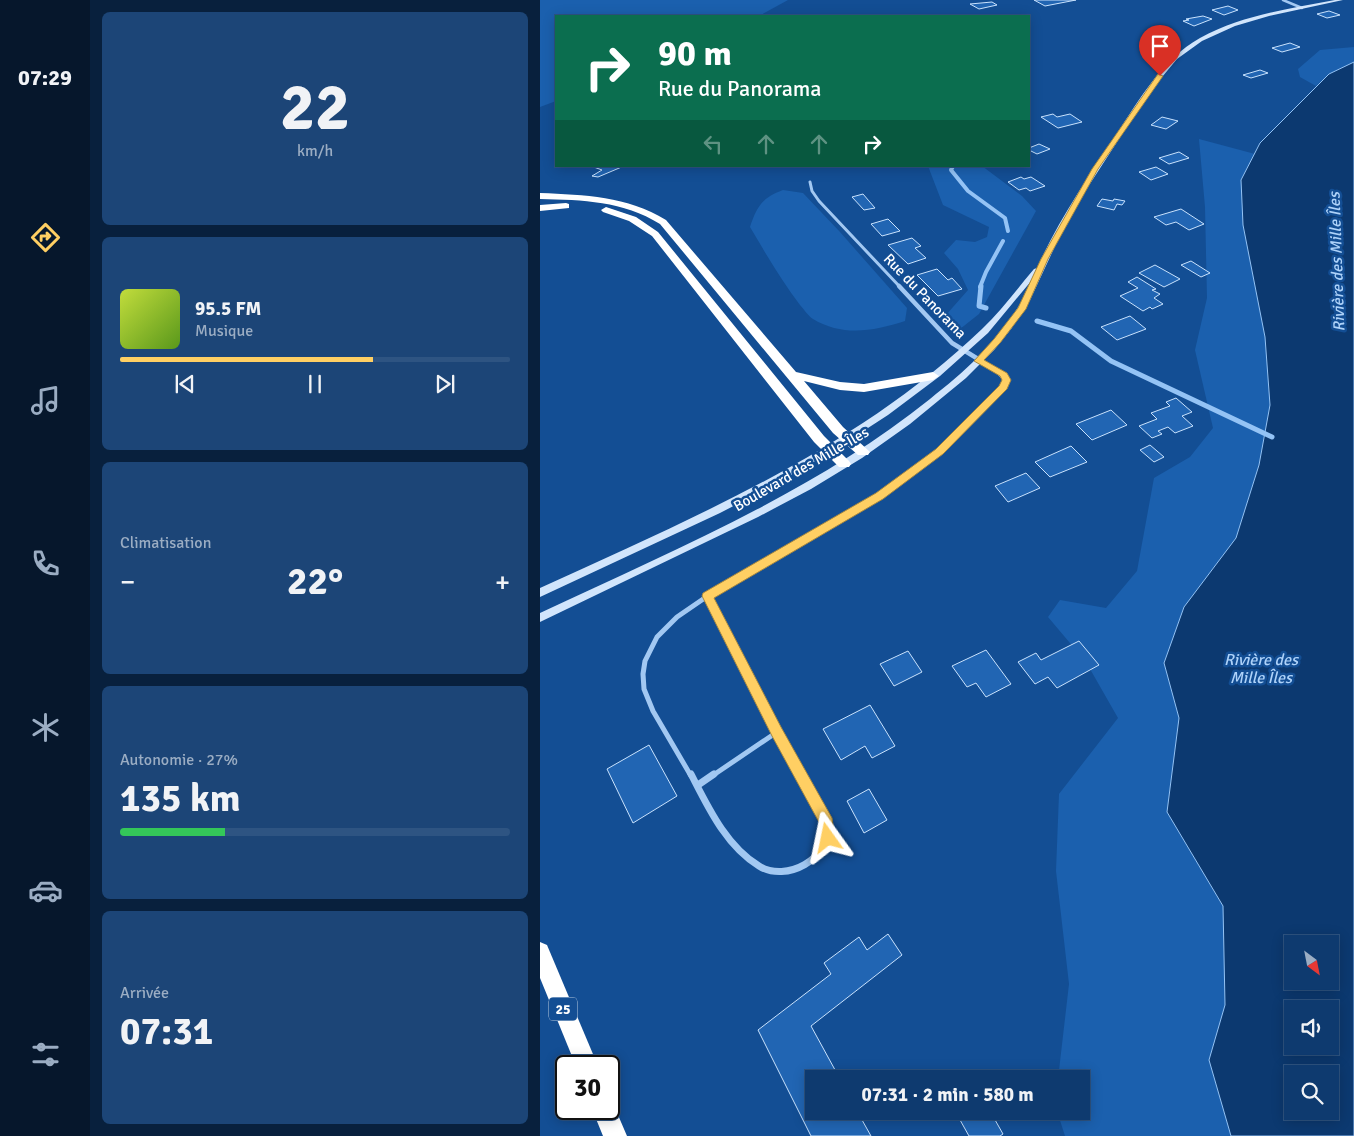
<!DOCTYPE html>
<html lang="fr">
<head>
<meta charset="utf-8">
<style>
	body { margin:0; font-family:Signika,sans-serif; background:#1c4577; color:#f1f3f6; height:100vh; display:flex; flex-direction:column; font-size:19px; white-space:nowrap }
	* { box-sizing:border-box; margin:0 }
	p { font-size:16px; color:#9badc3 }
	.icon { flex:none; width:28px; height:28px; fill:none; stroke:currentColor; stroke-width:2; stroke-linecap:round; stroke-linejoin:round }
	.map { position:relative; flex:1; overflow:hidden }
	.side { display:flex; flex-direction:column; gap:12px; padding:12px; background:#08203d; width:450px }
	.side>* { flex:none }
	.top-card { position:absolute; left:15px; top:15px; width:475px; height:152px; border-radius:0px; box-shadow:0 2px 12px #0003,0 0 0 1px #2e5482; background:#0b6e4f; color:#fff; overflow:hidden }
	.needle { width:32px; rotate:148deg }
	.buttons { position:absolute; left:744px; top:935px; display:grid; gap:10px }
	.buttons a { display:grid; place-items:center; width:55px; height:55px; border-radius:0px; background:#0e3a6f; box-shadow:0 2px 12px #0003,0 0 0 1px #2e5482; font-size:25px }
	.speed { position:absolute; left:15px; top:1055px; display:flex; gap:10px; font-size:25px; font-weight:700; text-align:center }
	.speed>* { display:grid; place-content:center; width:65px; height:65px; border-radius:50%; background:#0e3a6f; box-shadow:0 2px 12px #0003,0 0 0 1px #2e5482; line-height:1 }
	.speed .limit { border:2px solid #111; border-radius:8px; background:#fff; color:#111 }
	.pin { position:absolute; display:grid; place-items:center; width:42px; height:42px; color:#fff; margin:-51px -21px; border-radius:50% 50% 50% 0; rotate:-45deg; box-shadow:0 0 5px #0007 }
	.pin .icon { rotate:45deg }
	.me { position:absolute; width:55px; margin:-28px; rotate:348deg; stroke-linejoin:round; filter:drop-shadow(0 0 4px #0008) }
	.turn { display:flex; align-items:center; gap:18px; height:105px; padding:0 20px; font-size:22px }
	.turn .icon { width:65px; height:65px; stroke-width:2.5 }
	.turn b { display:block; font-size:35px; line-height:42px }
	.lanes { display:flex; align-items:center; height:48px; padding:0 20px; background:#0003; justify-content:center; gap:25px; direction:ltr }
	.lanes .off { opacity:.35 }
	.big { font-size:38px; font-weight:700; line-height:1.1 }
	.side .tile { flex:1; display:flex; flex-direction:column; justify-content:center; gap:8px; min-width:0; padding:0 18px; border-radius:8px; background:#1c4577 }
	.side .dial { align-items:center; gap:0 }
	.dial b { font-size:65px; line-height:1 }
	.song { display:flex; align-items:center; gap:15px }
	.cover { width:60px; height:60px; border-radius:8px; background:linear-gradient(135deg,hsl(70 70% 55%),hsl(90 70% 35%)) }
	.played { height:5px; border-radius:2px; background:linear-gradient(90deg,#ffcf63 65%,#2e5482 65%) }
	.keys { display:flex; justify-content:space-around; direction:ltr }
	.heat { display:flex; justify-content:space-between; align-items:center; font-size:28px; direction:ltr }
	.charge { height:8px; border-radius:4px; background:linear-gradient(90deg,#34c759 27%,#2e5482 0) }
	.trip { position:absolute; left:265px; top:1070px; width:285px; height:50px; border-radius:0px; background:#0e3a6f; box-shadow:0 2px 12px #0003,0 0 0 1px #2e5482; font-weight:700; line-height:50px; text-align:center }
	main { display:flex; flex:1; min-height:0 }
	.tab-bar { display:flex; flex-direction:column; width:90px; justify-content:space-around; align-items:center; background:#06172c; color:#9badc3 }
	.tab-bar .icon { width:35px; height:35px }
	.tab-bar .active { color:#ffcf63 }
	.tab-bar b { font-size:22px; color:#f1f3f6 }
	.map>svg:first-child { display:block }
</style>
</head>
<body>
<main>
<nav class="tab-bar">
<b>07:29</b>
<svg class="icon active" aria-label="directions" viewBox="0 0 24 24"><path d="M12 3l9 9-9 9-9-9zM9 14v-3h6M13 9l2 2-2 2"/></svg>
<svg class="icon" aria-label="music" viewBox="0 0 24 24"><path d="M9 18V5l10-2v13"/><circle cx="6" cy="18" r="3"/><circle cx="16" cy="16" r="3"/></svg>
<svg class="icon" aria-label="phone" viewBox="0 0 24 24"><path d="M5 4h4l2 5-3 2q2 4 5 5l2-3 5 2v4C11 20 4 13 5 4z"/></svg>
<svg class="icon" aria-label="climate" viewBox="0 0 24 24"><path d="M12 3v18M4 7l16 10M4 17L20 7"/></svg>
<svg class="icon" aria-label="car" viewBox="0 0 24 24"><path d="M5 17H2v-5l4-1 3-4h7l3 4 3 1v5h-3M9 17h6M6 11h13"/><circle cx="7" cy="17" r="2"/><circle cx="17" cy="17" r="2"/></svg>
<svg class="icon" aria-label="filters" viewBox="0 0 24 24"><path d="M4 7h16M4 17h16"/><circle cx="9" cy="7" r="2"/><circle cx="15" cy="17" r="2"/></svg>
</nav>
<section class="side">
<div class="tile dial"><b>22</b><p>km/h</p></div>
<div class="tile">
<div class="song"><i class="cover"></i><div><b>95.5 FM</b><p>Musique</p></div></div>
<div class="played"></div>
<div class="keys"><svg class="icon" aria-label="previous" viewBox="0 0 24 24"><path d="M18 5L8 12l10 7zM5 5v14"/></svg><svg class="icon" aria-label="pause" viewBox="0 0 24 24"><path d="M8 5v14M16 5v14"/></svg><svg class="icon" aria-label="next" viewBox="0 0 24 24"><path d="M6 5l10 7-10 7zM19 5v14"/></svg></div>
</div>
<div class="tile"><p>Climatisation</p>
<div class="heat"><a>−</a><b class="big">22°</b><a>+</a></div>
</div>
<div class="tile"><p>Autonomie · 27%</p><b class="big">135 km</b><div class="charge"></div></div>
<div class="tile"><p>Arrivée</p><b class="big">07:31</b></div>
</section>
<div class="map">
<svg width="814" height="1136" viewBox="0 0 814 1136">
	<rect width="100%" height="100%" fill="#134e94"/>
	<g fill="#1b60ae">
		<polygon points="0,0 248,0 219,16 16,16 16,101 0,107"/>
		<polygon points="814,47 814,62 789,74 776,86 760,77 758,69 780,50"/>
		<polygon points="659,139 715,154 701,180 725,337 730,405 719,465 696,538 644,607 624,663 639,718 627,812 683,906 685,1006 669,1060 691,1136 525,1136 517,1111 541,1111 541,1079 518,1079 529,984 516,871 519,794 578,718 546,662 508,617 520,600 566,608 597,571 614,478 650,457 673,428 655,350 667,298 665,207"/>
		<polygon points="388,166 442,166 482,196 496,211 439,314 420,329 409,325 406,315 428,290 418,269 404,253 416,240 435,242 447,237 449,227 403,205"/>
		<path d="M243,190L263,193L300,232L367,308L365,321C334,331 303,337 273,319C268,316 264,309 260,305C241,280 226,254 210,227C217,206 222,198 243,190Z"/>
	</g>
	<path fill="#0c3970" stroke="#94c3f5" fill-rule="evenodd" d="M814,62V1136H691L669,1060L685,1005L683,906L627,812L639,718L624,663L644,607L696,538L719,465L730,405L725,337L703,225L701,180L720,143L789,74ZM752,944H790V981H752ZM752,1009H790V1046H752ZM752,1074H790V1111H752Z"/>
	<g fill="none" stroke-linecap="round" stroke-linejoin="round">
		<g stroke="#94c3f5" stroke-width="4">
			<polyline points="413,166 411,170 428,191 465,218 468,231"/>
			<polyline points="440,287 446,272 463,241"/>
		</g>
		<g stroke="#94c3f5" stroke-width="5">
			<polyline points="441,286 439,306 446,308"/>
			<polyline points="497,321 531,331 571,361 732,437"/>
		</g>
	</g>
	<g fill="#2165b3" stroke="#c9e2fd">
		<polygon points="494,0 536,0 505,6"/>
		<polygon points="452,2 457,5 439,9 430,4"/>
		<polygon points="688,6 698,10 684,15 672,10"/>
		<polygon points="789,11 800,15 787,18 777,14"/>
		<polygon points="663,16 672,19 654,26 643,21 649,20 646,19"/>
		<polygon points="750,43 760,47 742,52 732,48"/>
		<polygon points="720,70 728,73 711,78 703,75"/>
		<polygon points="513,114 517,117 530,114 542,122 518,128 501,117"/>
		<polygon points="622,117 638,121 626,129 611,125"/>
		<polygon points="499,144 510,149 497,154 489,150 489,148"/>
		<polygon points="639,152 649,158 629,164 619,158"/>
		<polygon points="51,166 84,166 58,177 52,176 62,170"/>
		<polygon points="616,167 628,174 611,180 599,172"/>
		<polygon points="481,177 484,179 491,177 505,186 490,191 486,188 479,190 468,182"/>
		<polygon points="323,194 335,208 324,210 312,197"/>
		<polygon points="562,199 573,201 574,199 585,201 582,205 577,204 574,210 557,206"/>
		<polygon points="641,209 664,224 649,230 636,222 626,225 614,217"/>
		<polygon points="348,219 360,231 342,236 331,224"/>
		<polygon points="372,238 381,246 375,248 386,258 368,264 348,245"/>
		<polygon points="651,261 670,273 661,277 641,265"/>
		<polygon points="615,265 640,279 624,287 599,273"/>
		<polygon points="397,269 408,280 412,278 422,289 398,296 377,275"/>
		<polygon points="597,277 616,289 612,290 620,294 614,298 623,304 612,309 610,307 603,311 580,296 598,288 588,282"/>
		<polygon points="590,316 606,329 577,340 561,327"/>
		<polygon points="636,398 652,412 642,416 653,426 635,433 628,427 618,431 622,434 612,438 599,426 617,419 611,413 630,406 626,402"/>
		<polygon points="571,410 587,425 552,440 536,424"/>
		<polygon points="610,445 624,457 614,462 600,450"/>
		<polygon points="531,446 547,462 510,477 495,462"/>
		<polygon points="486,473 500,488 468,502 455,486"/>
		<polygon points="539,641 559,665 517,688 508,677 495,684 478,662 496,653 501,660"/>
		<polygon points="446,650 471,684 446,697 436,683 427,687 412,666"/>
		<polygon points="368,651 382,672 354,686 340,664"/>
		<polygon points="330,705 355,746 332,758 325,746 301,760 283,729"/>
		<polygon points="109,745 137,796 93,823 67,769"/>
		<polygon points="329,789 347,820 324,833 307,801"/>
		<polygon points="348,934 362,955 271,1026 300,1079 274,1079 274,1111 317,1111 331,1136 271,1136 218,1030 291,974 284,963 319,937 327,950"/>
		<polygon points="415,1111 450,1111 463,1134 460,1136 429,1136"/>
	</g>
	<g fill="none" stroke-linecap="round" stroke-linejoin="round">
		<polyline stroke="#a2c8f2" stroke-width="2.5" points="743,0 762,8"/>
		<polyline stroke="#a2c8f2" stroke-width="3" points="270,182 272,191 279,201 360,287"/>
		<polyline stroke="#a2c8f2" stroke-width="4.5" points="334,499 398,453 464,387 466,380 456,370 412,343 359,286"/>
		<g stroke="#a2c8f2" stroke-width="5">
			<polyline points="168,596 261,776"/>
			<polyline points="151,776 113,711 104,689 103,674 105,661 117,637 137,617 172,593 336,498"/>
			<polyline points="172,776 237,732"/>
		</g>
		<g stroke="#a2c8f2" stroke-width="7">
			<path d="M151,774C168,807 186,846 219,866C246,883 291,859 287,825C286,814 266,786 260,774"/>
			<polyline points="158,785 174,774"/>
		</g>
		<path fill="#d1e5fc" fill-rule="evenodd" d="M795,0H803L729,16L695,26L662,41L637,59L608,94L544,193L517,242L490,300L471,329L454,350L426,378L370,424L322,458L271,489L218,517L0,622V613C134,550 274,492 390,399C432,366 471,330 492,280L448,333L400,376L348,415L294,450L238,483L180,513L0,597V588C155,517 317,449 442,329C461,311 477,289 494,269L497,268C518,221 548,177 576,135C600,99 622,59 660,38C702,15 749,9 795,0Z"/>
		<g fill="#fff" fill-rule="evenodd">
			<path d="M0,193C45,195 87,196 126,220L256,372L300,382L324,384L393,372L399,376L393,380L324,392L300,390L264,381L303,427L330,452L328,455H318L293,433L120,224C83,201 43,200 0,199Z"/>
			<polygon points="26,203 29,204 29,208 0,211 0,205"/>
			<polygon points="66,207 96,217 118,232 284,436 309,461 311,464 309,467 299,467 274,442 112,236 89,221 63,212 61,210"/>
			<polygon points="0,942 7,945 58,1066 36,1066 0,978"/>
			<polygon points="69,1099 72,1101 87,1136 63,1136 52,1109 69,1109"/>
		</g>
	</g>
	<polygon fill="#ffcf63" stroke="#a68740" points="618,74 623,76 558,169 508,259 486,309 460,343 444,360 467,373 471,380 467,389 403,454 343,499 174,598 241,727 292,818 295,838 293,844 288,846 283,844 280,824 232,736 162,596 163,593 336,493 396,449 459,386 462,380 460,376 434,361 454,339 478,308 501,259 552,169"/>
	<g text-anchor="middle" stroke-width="5" stroke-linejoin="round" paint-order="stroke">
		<rect fill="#134e94" stroke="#b8cadf" stroke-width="1" x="9" y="997.5" width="28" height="23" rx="4"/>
		<g font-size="14" font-weight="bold" fill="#fff">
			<text x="23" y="1014">25</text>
		</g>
		<g font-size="15" fill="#fff" stroke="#134e94">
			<text transform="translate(385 296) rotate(46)" y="5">Rue du Panorama</text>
			<text transform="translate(261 469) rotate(-30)" y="5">Boulevard des Mille-Îles</text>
		</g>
		<g font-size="16" font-style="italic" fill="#aed2f9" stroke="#134e94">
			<text transform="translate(796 262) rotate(-92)" y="6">Rivière des Mille Îles</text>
			<text x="721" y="665">Rivière des<tspan x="721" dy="18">Mille Îles</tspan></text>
		</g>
	</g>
</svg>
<div class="buttons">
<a><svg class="needle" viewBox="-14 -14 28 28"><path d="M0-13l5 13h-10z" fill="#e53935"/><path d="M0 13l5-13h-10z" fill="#9badc3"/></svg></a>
<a><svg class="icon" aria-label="sound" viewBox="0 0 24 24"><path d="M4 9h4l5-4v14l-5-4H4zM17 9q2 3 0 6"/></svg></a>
<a><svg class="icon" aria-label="search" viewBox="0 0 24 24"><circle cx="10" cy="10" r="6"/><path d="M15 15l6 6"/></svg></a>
</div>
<div class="speed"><div class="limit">30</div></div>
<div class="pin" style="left:620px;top:76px;background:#d93025"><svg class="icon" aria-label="arrive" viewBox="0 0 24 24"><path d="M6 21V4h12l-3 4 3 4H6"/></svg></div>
<svg class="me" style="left:288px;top:838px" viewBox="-20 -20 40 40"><path d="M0-17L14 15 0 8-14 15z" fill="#ffcf63" stroke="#fff" stroke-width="4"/></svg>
<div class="trip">07:31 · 2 min · 580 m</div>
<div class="top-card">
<div class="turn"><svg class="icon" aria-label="right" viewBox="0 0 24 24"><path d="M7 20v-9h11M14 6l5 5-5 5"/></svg><div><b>90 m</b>Rue du Panorama</div></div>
<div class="lanes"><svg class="icon off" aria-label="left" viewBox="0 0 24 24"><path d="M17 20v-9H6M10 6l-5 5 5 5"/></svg><svg class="icon off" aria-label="ahead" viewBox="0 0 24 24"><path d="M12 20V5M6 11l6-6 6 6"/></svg><svg class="icon off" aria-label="ahead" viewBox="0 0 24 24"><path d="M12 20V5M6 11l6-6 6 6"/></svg><svg class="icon" aria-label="right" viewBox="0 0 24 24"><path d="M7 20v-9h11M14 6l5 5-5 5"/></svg></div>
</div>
</div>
</main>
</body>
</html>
